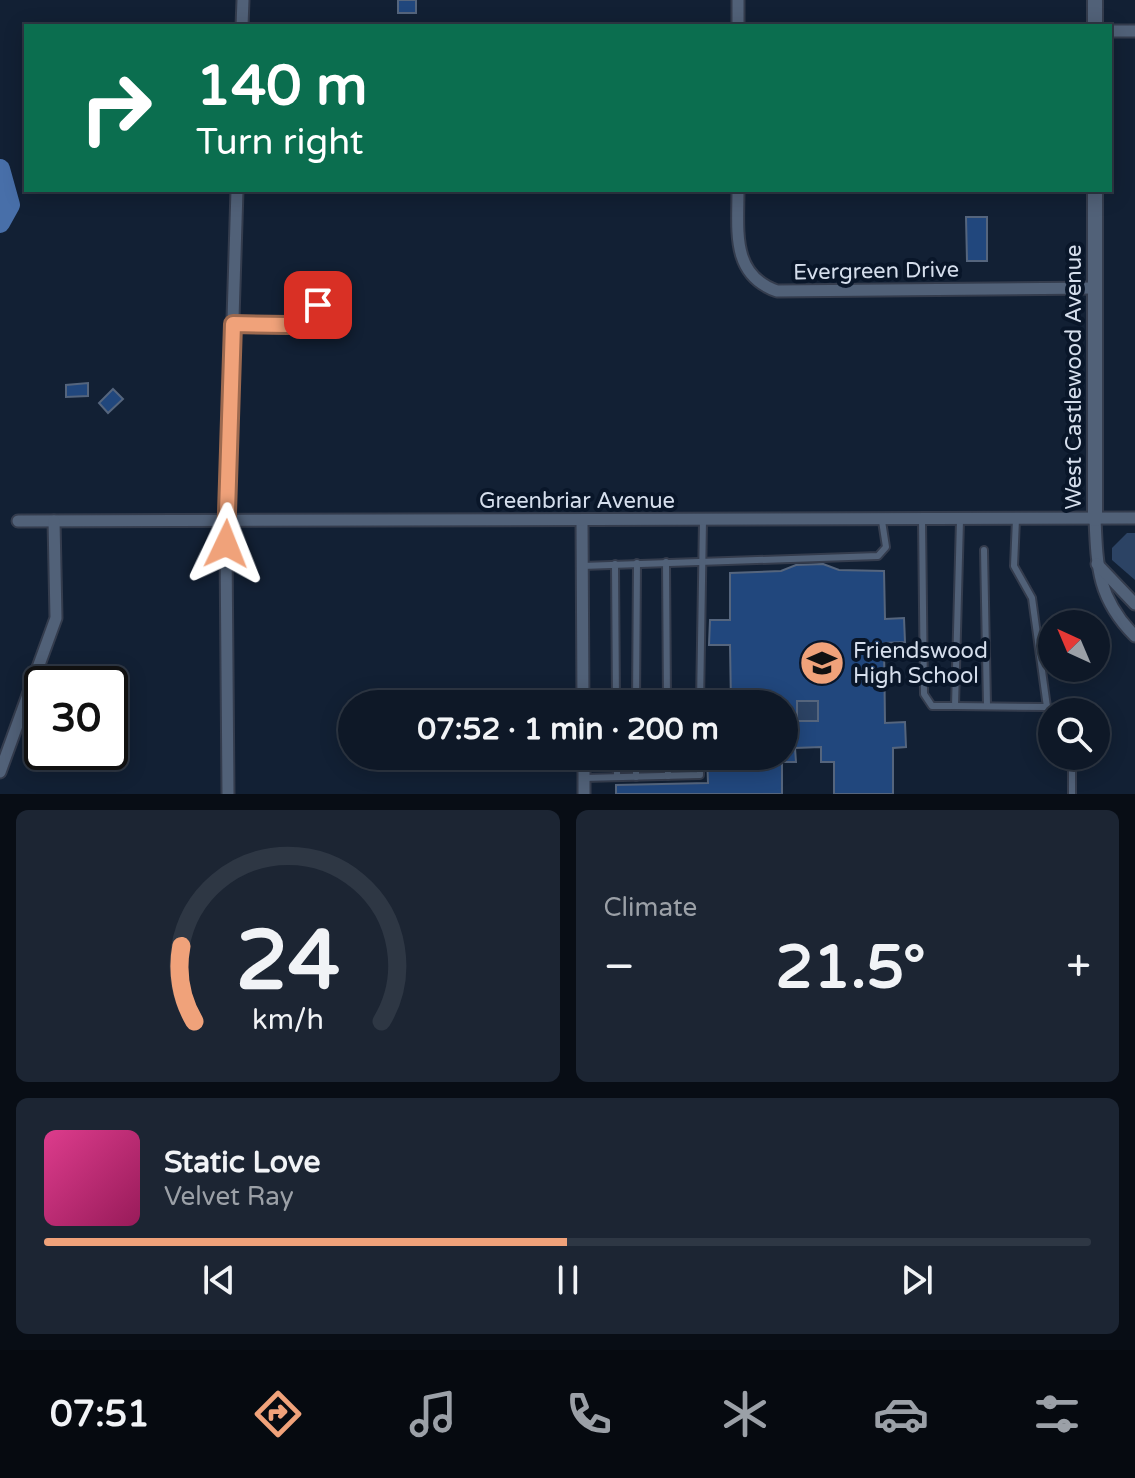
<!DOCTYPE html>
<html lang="en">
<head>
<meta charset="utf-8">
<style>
	body { margin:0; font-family:"Varela Round",sans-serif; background:#1c2533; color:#f1f3f6; height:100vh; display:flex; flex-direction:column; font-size:30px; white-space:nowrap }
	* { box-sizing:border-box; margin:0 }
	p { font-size:26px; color:#9ba0a7 }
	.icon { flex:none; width:44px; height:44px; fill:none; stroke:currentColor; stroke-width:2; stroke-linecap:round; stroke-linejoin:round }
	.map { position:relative; height:794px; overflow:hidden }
	.drawer { display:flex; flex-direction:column; gap:16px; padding:16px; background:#080d15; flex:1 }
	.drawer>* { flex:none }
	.banner { position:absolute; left:24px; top:24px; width:1088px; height:168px; border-radius:0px; box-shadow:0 4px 20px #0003,0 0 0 2px #2e3744; background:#0b6e4f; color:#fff; overflow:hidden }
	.needle { width:52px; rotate:316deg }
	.tools { position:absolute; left:1038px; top:610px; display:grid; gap:16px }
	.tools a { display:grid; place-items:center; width:72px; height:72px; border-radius:50%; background:#0e1827; box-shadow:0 4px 20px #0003,0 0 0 2px #2e3744; font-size:40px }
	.speed { position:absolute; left:24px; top:666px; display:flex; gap:16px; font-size:40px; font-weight:700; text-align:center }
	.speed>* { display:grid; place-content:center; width:104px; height:104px; border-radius:50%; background:#0e1827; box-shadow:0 4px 20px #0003,0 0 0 2px #2e3744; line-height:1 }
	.speed .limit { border:4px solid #111; border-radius:12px; background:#fff; color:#111 }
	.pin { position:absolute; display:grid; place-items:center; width:68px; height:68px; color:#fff; margin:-34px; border-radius:16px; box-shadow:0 4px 12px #0006 }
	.me { position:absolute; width:88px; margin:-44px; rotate:2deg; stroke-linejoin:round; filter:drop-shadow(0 0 6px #0008) }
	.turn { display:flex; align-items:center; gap:28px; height:168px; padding:0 40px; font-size:36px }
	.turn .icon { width:104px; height:104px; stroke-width:2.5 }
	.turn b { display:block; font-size:56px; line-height:68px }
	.big { font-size:60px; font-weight:700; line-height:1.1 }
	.drawer .tile { flex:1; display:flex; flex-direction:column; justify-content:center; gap:12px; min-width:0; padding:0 28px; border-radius:12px; background:#1c2533 }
	.drawer .dial { align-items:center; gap:0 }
	.dial svg { height:208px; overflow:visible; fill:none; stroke:#2e3744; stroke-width:7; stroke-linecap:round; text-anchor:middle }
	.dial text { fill:#f1f3f6; stroke:none }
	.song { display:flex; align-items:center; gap:24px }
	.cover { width:96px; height:96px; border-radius:12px; background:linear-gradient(135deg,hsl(330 70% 55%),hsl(330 70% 35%)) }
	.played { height:8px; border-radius:4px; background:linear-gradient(90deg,#f0a27a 50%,#2e3744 50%) }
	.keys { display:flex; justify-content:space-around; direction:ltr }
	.heat { display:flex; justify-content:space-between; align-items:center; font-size:44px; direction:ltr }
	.drawer .tiles { flex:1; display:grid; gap:16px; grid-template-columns:1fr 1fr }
	.tile:last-child { grid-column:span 2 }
	.trip { position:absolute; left:338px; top:690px; width:460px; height:80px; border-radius:40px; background:#0e1827; box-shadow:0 4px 20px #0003,0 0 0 2px #2e3744; font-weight:700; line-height:80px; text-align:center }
	.dock { display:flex; height:128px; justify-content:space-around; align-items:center; background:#060a10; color:#9ba0a7 }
	.dock .icon { width:56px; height:56px }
	.dock .selected { color:#f0a27a }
	.dock b { font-size:36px; color:#f1f3f6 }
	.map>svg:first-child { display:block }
</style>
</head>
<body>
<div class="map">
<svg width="1135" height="794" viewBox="0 0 1135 794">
	<rect width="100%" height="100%" fill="#122034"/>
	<g fill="#2c4364">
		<polygon points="1127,533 1135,533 1135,580 1112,560 1112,548"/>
		<rect x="797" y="701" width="21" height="20"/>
	</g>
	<path fill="#486fa9" d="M0,164C12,184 9,197 0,218L5,184L0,179Z"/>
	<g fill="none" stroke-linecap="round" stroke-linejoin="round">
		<polyline stroke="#486fa9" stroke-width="20" points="0,169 10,205 0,223"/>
	</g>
	<g fill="#21477d" stroke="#55657d" stroke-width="2" fill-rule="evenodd">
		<rect x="398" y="0" width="18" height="13"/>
		<polygon points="966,217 987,217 987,261 967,261"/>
		<polygon points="88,383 88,396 66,397 66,385"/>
		<polygon points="113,389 123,399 108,413 99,403"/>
		<path d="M823,564L839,570L884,571L885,619L904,618L905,642L884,643L885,723L905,722L906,747L893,748V794H834V762H821V747L795,748L796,762H784V704H731L730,645H709L710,620H730V573L781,571L796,565ZM797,701H818V721H797Z"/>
		<polygon points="707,756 782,756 782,794 616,794 616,785 708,783"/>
	</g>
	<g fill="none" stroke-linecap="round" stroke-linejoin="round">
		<g stroke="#343c4d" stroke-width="10">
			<g id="service">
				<polyline points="233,324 288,325 313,306 340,306"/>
				<polyline points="1016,519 1014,566 1032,598 1047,707"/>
				<polyline points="922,520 924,694 932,706 955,706 960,520"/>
				<polyline points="984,550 987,705"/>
				<polyline points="666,562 667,704"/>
				<polyline points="615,564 616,704"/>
				<polyline points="582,566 878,556 886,547 882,521"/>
				<polyline points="636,704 637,563"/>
				<polyline points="700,704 703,520"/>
				<polyline points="955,706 1047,707 1064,712"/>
				<polyline points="617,756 617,777"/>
				<polyline points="668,756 668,776"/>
				<polyline points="1072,756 1072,794"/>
				<polyline points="636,777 636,756"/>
				<polyline points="584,778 700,775 700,756"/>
			</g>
		</g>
		<g stroke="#343c4d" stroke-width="15">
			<g id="minor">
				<polyline points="242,26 243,0"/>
				<polyline points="738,26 738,0"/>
				<polyline points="1110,31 1135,31"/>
				<path d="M738,190C738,231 731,275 777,291L1095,288"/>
				<path d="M1095,519C1097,568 1098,599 1135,636"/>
				<polyline points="582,520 583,704"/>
				<polyline points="18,521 1135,518"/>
				<polyline points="1097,564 1135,604"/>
				<polyline points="584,756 584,794"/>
				<polyline points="0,772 56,618 54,521"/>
				<polyline points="228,794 226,544 237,190"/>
			</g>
		</g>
		<g stroke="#343c4d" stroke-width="18">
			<g id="tertiary">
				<polyline points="1095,0 1095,26"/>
				<polyline points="1095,190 1095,519"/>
			</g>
		</g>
		<use href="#service" stroke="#516178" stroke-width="6"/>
		<use href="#minor" stroke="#516178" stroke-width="11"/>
		<use href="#tertiary" stroke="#516178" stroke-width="14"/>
	</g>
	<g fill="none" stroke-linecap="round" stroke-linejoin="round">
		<g stroke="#9c694f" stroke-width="20">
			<polyline id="route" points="226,544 233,324 288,325 318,305"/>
		</g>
		<use href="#route" stroke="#f0a27a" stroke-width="14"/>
	</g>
	<defs>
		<g id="school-disc" transform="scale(2.3)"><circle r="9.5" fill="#f0a27a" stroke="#091629"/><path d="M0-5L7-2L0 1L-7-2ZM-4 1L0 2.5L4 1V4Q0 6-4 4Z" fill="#111"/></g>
	</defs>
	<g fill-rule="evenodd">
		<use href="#school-disc" x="822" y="663"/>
	</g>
	<g text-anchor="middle" stroke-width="8" stroke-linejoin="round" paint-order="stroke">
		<g font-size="22" fill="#d5deec" stroke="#091629">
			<text transform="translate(876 270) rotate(-1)" y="8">Evergreen Drive</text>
			<text transform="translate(1073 377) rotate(-90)" y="8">West Castlewood Avenue</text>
			<text x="577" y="508">Greenbriar Avenue</text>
		</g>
		<g font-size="22" fill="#d5deec" stroke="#091629" text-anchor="start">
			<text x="853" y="658">Friendswood<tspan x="853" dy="25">High School</tspan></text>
		</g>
	</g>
</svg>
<div class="tools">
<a><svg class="needle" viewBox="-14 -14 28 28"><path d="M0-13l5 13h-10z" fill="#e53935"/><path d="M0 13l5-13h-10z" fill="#9ba0a7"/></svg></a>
<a><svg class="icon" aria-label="search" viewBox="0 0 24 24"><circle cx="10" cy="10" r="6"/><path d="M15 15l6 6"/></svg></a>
</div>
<div class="speed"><div class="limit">30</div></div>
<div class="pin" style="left:318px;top:305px;background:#d93025"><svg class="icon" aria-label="arrive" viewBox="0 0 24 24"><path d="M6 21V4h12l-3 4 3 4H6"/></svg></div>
<svg class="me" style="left:226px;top:544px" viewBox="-20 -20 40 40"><path d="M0-17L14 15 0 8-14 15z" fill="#f0a27a" stroke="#fff" stroke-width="4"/></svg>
<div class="trip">07:52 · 1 min · 200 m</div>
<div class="banner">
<div class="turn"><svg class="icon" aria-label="right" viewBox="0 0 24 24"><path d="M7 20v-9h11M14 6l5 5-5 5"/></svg><div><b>140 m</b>Turn right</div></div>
</div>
</div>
<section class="drawer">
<div class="tiles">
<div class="tile dial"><svg viewBox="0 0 100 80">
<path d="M14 69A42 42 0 1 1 86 69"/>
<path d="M14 69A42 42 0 0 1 9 40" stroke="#f0a27a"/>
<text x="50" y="56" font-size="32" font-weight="700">24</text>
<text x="50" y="72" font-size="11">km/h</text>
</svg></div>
<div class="tile"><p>Climate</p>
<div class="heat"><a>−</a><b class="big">21.5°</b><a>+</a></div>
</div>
<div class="tile">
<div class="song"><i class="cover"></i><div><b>Static Love</b><p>Velvet Ray</p></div></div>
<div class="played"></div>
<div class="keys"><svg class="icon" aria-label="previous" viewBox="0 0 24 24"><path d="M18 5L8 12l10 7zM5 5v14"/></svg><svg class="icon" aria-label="pause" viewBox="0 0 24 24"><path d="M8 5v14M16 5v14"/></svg><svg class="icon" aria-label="next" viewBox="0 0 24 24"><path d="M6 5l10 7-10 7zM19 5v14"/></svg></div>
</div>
</div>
</section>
<nav class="dock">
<b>07:51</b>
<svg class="icon selected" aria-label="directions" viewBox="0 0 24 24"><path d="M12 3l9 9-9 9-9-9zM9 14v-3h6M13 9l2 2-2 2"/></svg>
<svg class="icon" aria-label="music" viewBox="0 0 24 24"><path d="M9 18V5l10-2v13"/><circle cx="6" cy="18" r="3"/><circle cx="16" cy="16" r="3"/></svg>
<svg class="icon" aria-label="phone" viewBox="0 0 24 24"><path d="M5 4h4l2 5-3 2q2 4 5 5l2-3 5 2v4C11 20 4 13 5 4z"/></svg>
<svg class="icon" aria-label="climate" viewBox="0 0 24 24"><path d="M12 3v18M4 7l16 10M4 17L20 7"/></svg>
<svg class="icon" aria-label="car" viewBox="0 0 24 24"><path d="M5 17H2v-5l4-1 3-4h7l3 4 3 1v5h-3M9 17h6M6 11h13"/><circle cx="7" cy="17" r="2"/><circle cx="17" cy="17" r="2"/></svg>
<svg class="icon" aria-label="filters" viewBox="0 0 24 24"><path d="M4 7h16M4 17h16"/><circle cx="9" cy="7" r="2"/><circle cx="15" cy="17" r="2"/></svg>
</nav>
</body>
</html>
